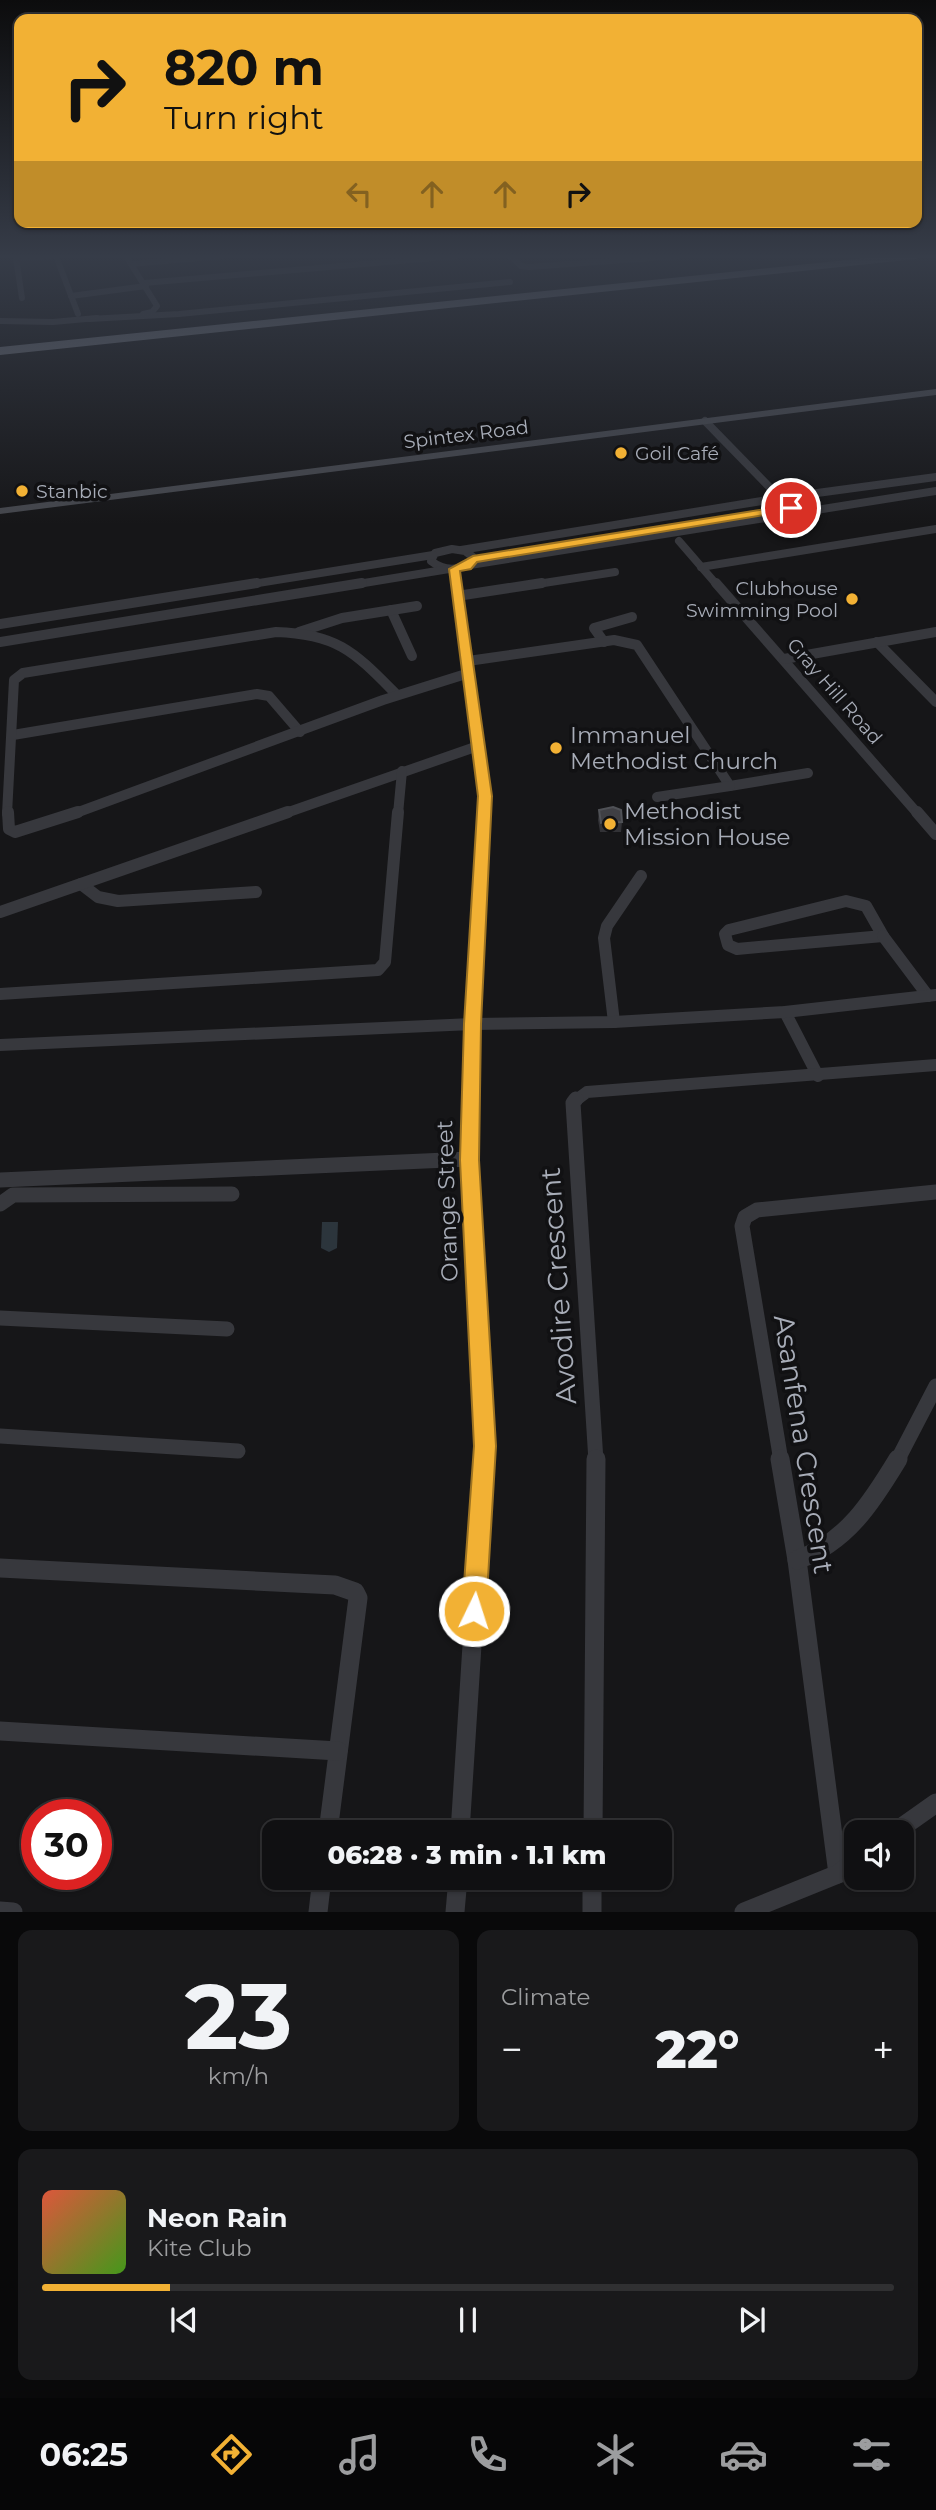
<!DOCTYPE html>
<html lang="en">
<head>
<meta charset="utf-8">
<style>
	body { margin:0; font-family:Montserrat,sans-serif; background:#19191b; color:#f1f3f6; height:100vh; display:flex; flex-direction:column; font-size:26px; white-space:nowrap }
	* { box-sizing:border-box; margin:0 }
	p { font-size:23px; color:#9c9d9f }
	.icon { flex:none; width:38px; height:38px; fill:none; stroke:currentColor; stroke-width:2; stroke-linecap:round; stroke-linejoin:round }
	.map { position:relative; height:1912px; overflow:hidden }
	.details { display:flex; flex-direction:column; gap:18px; padding:18px; background:#09090a; flex:1 }
	.details>* { flex:none }
	.top-card { position:absolute; left:14px; top:14px; width:908px; height:214px; border-radius:14px; box-shadow:0 2px 5px #0004,0 0 0 2px #303032; background:#f2b134; color:#111; overflow:hidden }
	.controls { position:absolute; left:844px; top:1820px; display:grid; gap:14px }
	.controls a { display:grid; place-items:center; width:70px; height:70px; border-radius:14px; background:#101012; box-shadow:0 2px 5px #0004,0 0 0 2px #303032; font-size:35px }
	.speed { position:absolute; left:21px; top:1799px; display:flex; gap:14px; font-size:35px; font-weight:700; text-align:center }
	.speed>* { display:grid; place-content:center; width:91px; height:91px; border-radius:50%; background:#101012; box-shadow:0 2px 5px #0004,0 0 0 2px #303032; line-height:1 }
	.speed .limit { border:10px solid #d22; background:#fff; color:#111 }
	.pin { position:absolute; display:grid; place-items:center; width:60px; height:60px; color:#fff; margin:-30px; border:4px solid #fff; border-radius:50%; box-shadow:0 2px 7px #0007 }
	.me { position:absolute; width:77px; margin:-38px; rotate:4deg; stroke-linejoin:round; filter:drop-shadow(0 0 5px #0008) }
	.turn { display:flex; align-items:center; gap:24px; height:147px; padding:0 35px; font-size:32px }
	.turn .icon { width:91px; height:91px; stroke-width:2.5 }
	.turn b { display:block; font-size:49px; line-height:60px }
	.lanes { display:flex; align-items:center; height:66px; padding:0 35px; background:#0003; justify-content:center; gap:35px; direction:ltr }
	.lanes .off { opacity:.35 }
	.big { font-size:52px; font-weight:800; line-height:1.1 }
	.details .tile { flex:1; display:flex; flex-direction:column; justify-content:center; gap:10px; min-width:0; padding:0 24px; border-radius:14px; background:#19191b }
	.details .dial { align-items:center; gap:0 }
	.dial b { font-size:91px; line-height:1 }
	.song { display:flex; align-items:center; gap:21px }
	.cover { width:84px; height:84px; border-radius:10px; background:linear-gradient(135deg,hsl(10 70% 55%),hsl(100 70% 35%)) }
	.played { height:7px; border-radius:4px; background:linear-gradient(90deg,#f2b134 15%,#303032 15%) }
	.keys { display:flex; justify-content:space-around; direction:ltr }
	.heat { display:flex; justify-content:space-between; align-items:center; font-size:38px; direction:ltr }
	.details .tiles { flex:1; display:grid; gap:18px; grid-template-columns:1fr 1fr }
	.tile:last-child { grid-column:span 2 }
	.trip { position:absolute; left:262px; top:1820px; width:410px; height:70px; border-radius:14px; background:#101012; box-shadow:0 2px 5px #0004,0 0 0 2px #303032; font-weight:800; line-height:70px; text-align:center }
	.menu { display:flex; height:112px; justify-content:space-around; align-items:center; background:#060607; color:#9c9d9f }
	.menu .icon { width:49px; height:49px }
	.menu .current { color:#f2b134 }
	.menu b { font-size:32px; color:#f1f3f6 }
	.map>svg:first-child { display:block }
</style>
</head>
<body>
<div class="map">
<svg width="936" height="1912" viewBox="0 0 936 1912">
	<rect width="100%" height="100%" fill="#161618"/>
	<polygon fill="#2c353c" points="322,1222 338,1222 337,1248 329,1252 321,1248"/>
	<g fill="none" stroke-linecap="round" stroke-linejoin="round">
		<g stroke="#37383d" stroke-width="6">
			<polyline points="56,256 78,314"/>
			<polyline points="126,256 157,306 152,312 143,314"/>
			<polyline points="510,256 521,266 529,267 679,256"/>
			<polyline points="131,264 222,256"/>
			<polyline points="144,283 457,256"/>
			<polyline points="71,296 146,286"/>
			<polyline points="22,298 16,258 52,256"/>
			<polyline points="89,319 179,314 510,282"/>
			<polyline points="0,321 53,322 97,318"/>
		</g>
		<g stroke="#37383d" stroke-width="8">
			<polyline points="705,421 783,501"/>
			<polyline points="679,541 717,585"/>
			<path d="M452,549L465,551L473,557L472,562C458,571 444,571 431,561L435,553Z"/>
			<polyline points="461,550 780,498 936,477"/>
			<polyline points="470,565 936,491"/>
			<polyline points="701,567 936,529"/>
			<polyline points="455,570 457,585"/>
			<polyline points="246,585 433,555"/>
			<polyline points="352,585 449,569"/>
			<polyline points="531,585 615,572"/>
		</g>
		<g stroke="#37383d" stroke-width="10">
			<polyline points="457,583 485,796 484,814"/>
			<polyline points="716,583 918,814"/>
			<polyline points="457,596 542,583"/>
			<polyline points="391,610 412,656"/>
			<polyline points="0,624 257,583"/>
			<polyline points="299,632 342,618 417,606"/>
			<polyline points="0,642 362,583"/>
			<polyline points="604,642 594,628 632,617"/>
			<polyline points="877,642 936,702"/>
			<polyline points="784,659 936,632"/>
			<polyline points="468,661 614,640 637,645 730,786 808,773"/>
			<polyline points="13,735 257,694 269,696 300,732"/>
			<polyline points="657,797 730,786"/>
			<path d="M7,814L14,680L23,673L276,632C339,634 355,653 397,695"/>
			<polyline points="73,814 383,700 469,673"/>
			<polyline points="283,814 478,746"/>
			<polyline points="398,814 402,771"/>
		</g>
		<g stroke="#37383d" stroke-width="12">
			<polyline points="8,812 9,829 15,832 78,812"/>
			<polyline points="917,812 936,834"/>
			<polyline points="81,884 98,897 118,901 256,892"/>
			<polygon points="846,901 866,906 883,936 737,949 728,945 725,934 729,930"/>
			<polyline points="0,912 288,812"/>
			<polyline points="883,936 928,996"/>
			<polyline points="0,994 378,970 385,962 398,812"/>
			<polyline points="785,1012 818,1076"/>
			<polyline points="614,1022 604,938 607,926 641,876"/>
			<polyline points="0,1045 472,1024 614,1022 785,1012 936,995"/>
			<polyline points="470,1101 484,812"/>
			<polyline points="575,1101 587,1092 936,1065"/>
		</g>
		<g stroke="#37383d" stroke-width="15">
			<polyline points="470,1099 469,1159 484,1461"/>
			<polyline points="576,1099 573,1103 596,1461"/>
			<polyline points="0,1180 469,1159"/>
			<polyline points="0,1204 13,1195 232,1194"/>
			<polyline points="0,1318 227,1329"/>
			<polyline points="0,1436 238,1451"/>
			<polyline points="781,1461 742,1226 745,1217 757,1210 936,1192"/>
			<polyline points="897,1461 936,1386"/>
		</g>
		<g stroke="#37383d" stroke-width="19">
			<polyline points="780,1459 797,1560 838,1874"/>
			<path d="M797,1560C847,1542 872,1502 898,1459"/>
			<polyline points="0,1568 335,1585 355,1592 358,1598 328,1832"/>
			<polyline points="0,1731 338,1751"/>
			<polyline points="460,1832 484,1459"/>
			<polyline points="593,1832 596,1459"/>
			<polyline points="895,1832 936,1803"/>
			<polyline points="592,1878 592,1912"/>
			<polyline points="0,1911 13,1912"/>
			<polyline points="318,1912 322,1878"/>
			<polyline points="455,1912 458,1878"/>
			<polyline points="744,1912 838,1874 856,1861"/>
		</g>
		<polygon fill="#45474d" fill-rule="evenodd" points="936,389 936,395 0,514 0,508"/>
		<polygon fill="#63666e" fill-rule="evenodd" points="885,256 921,256 916,259 0,355 0,347"/>
	</g>
	<polygon fill="#323236" points="599,810 622,822 621,832 600,832 598,820"/>
	<polygon fill="#3f3f44" stroke="#4f5156" stroke-width="2" points="613,807 621,810 622,822 601,823 599,810"/>
	<linearGradient id="sky" x2="0" y2="1"><stop stop-color="#0c0c0d"/><stop offset="0.49" stop-color="#363c48"/><stop offset="1" stop-color="#363c48" stop-opacity="0"/></linearGradient>
	<rect width="936" height="524" fill="url(#sky)"/>
	<polygon fill="#f2b134" stroke="#9d7322" stroke-width="2" points="791,505 795,506 795,510 477,562 471,569 460,571 492,796 481,1024 479,1160 496,1446 486,1611 483,1620 474,1623 466,1620 462,1611 474,1446 460,1160 464,1024 478,796 449,569 473,556"/>
	<g fill="#f2b134" stroke="#111113" stroke-width="2.5">
		<circle cx="621" cy="453" r="7"/>
		<circle cx="22" cy="491" r="7"/>
		<circle cx="852" cy="599" r="7"/>
		<circle cx="556" cy="748" r="7"/>
		<circle cx="610" cy="824" r="7"/>
	</g>
	<g text-anchor="middle" stroke-width="7" stroke-linejoin="round" paint-order="stroke">
		<g font-size="19" fill="#a8adb8" stroke="#111113">
			<text transform="translate(466 434) rotate(-7)" y="7">Spintex Road</text>
			<text transform="translate(835 691) rotate(49)" y="7">Gray Hill Road</text>
		</g>
		<g font-size="19" fill="#a8adb8" stroke="#111113" text-anchor="start">
			<text x="635" y="460">Goil Café</text>
			<text x="36" y="498">Stanbic</text>
			<text x="838" y="595" text-anchor="end">Clubhouse<tspan x="838" dy="22">Swimming Pool</tspan></text>
		</g>
		<g font-size="23" fill="#a8adb8" stroke="#111113" text-anchor="start">
			<text x="570" y="743">Immanuel<tspan x="570" dy="26">Methodist Church</tspan></text>
			<text x="624" y="819">Methodist<tspan x="624" dy="26">Mission House</tspan></text>
		</g>
		<g font-size="23" fill="#a8adb8" stroke="#111113">
			<text transform="translate(447 1201) rotate(-92)" y="8">Orange Street</text>
		</g>
		<g font-size="28" fill="#a8adb8" stroke="#111113">
			<text transform="translate(558 1286) rotate(-94)" y="10">Avodire Crescent</text>
			<text transform="translate(804 1444) rotate(81)" y="10">Asanfena Crescent</text>
		</g>
	</g>
</svg>
<div class="controls">
<a><svg class="icon" aria-label="sound" viewBox="0 0 24 24"><path d="M4 9h4l5-4v14l-5-4H4zM17 9q2 3 0 6"/></svg></a>
</div>
<div class="speed"><div class="limit">30</div></div>
<div class="pin" style="left:791px;top:508px;background:#d93025"><svg class="icon" aria-label="arrive" viewBox="0 0 24 24"><path d="M6 21V4h12l-3 4 3 4H6"/></svg></div>
<svg class="me" style="left:474px;top:1611px" viewBox="-20 -20 40 40"><circle r="17" fill="#f2b134" stroke="#fff" stroke-width="3"/><path d="M0-11L8 9 0 5-8 9z" fill="#fff"/></svg>
<div class="trip">06:28 · 3 min · 1.1 km</div>
<div class="top-card">
<div class="turn"><svg class="icon" aria-label="right" viewBox="0 0 24 24"><path d="M7 20v-9h11M14 6l5 5-5 5"/></svg><div><b>820 m</b>Turn right</div></div>
<div class="lanes"><svg class="icon off" aria-label="left" viewBox="0 0 24 24"><path d="M17 20v-9H6M10 6l-5 5 5 5"/></svg><svg class="icon off" aria-label="ahead" viewBox="0 0 24 24"><path d="M12 20V5M6 11l6-6 6 6"/></svg><svg class="icon off" aria-label="ahead" viewBox="0 0 24 24"><path d="M12 20V5M6 11l6-6 6 6"/></svg><svg class="icon" aria-label="right" viewBox="0 0 24 24"><path d="M7 20v-9h11M14 6l5 5-5 5"/></svg></div>
</div>
</div>
<section class="details">
<div class="tiles">
<div class="tile dial"><b>23</b><p>km/h</p></div>
<div class="tile"><p>Climate</p>
<div class="heat"><a>−</a><b class="big">22°</b><a>+</a></div>
</div>
<div class="tile">
<div class="song"><i class="cover"></i><div><b>Neon Rain</b><p>Kite Club</p></div></div>
<div class="played"></div>
<div class="keys"><svg class="icon" aria-label="previous" viewBox="0 0 24 24"><path d="M18 5L8 12l10 7zM5 5v14"/></svg><svg class="icon" aria-label="pause" viewBox="0 0 24 24"><path d="M8 5v14M16 5v14"/></svg><svg class="icon" aria-label="next" viewBox="0 0 24 24"><path d="M6 5l10 7-10 7zM19 5v14"/></svg></div>
</div>
</div>
</section>
<nav class="menu">
<b>06:25</b>
<svg class="icon current" aria-label="directions" viewBox="0 0 24 24"><path d="M12 3l9 9-9 9-9-9zM9 14v-3h6M13 9l2 2-2 2"/></svg>
<svg class="icon" aria-label="music" viewBox="0 0 24 24"><path d="M9 18V5l10-2v13"/><circle cx="6" cy="18" r="3"/><circle cx="16" cy="16" r="3"/></svg>
<svg class="icon" aria-label="phone" viewBox="0 0 24 24"><path d="M5 4h4l2 5-3 2q2 4 5 5l2-3 5 2v4C11 20 4 13 5 4z"/></svg>
<svg class="icon" aria-label="climate" viewBox="0 0 24 24"><path d="M12 3v18M4 7l16 10M4 17L20 7"/></svg>
<svg class="icon" aria-label="car" viewBox="0 0 24 24"><path d="M5 17H2v-5l4-1 3-4h7l3 4 3 1v5h-3M9 17h6M6 11h13"/><circle cx="7" cy="17" r="2"/><circle cx="17" cy="17" r="2"/></svg>
<svg class="icon" aria-label="filters" viewBox="0 0 24 24"><path d="M4 7h16M4 17h16"/><circle cx="9" cy="7" r="2"/><circle cx="15" cy="17" r="2"/></svg>
</nav>
</body>
</html>
